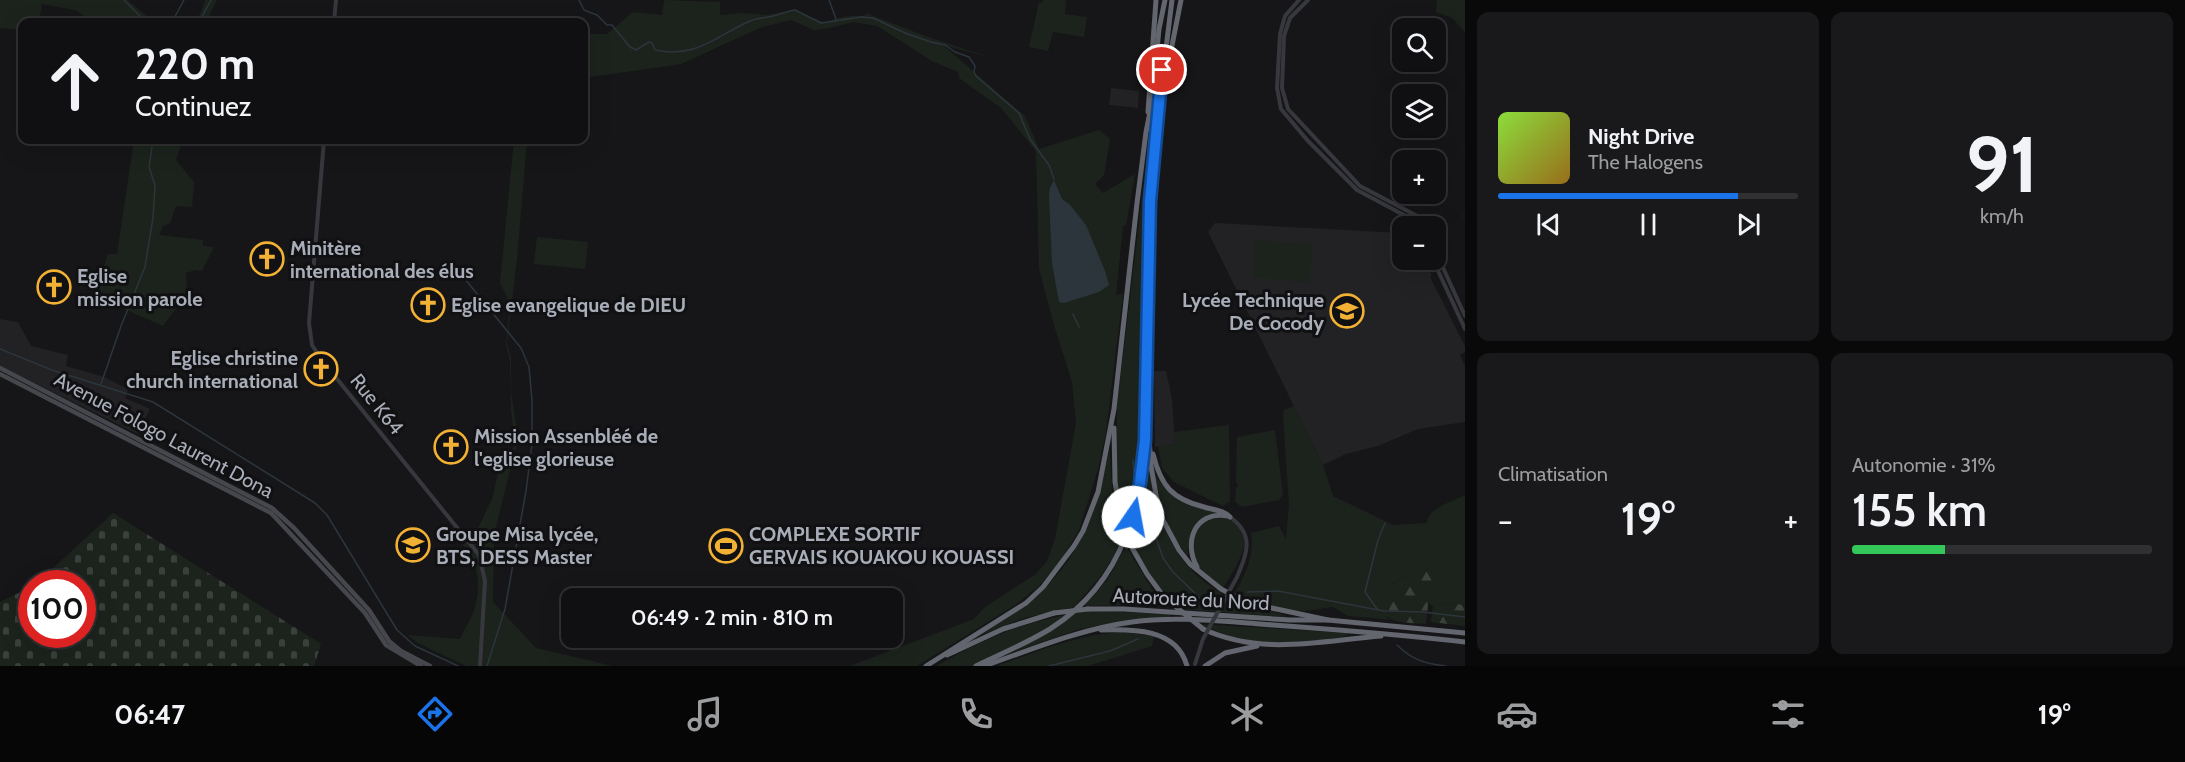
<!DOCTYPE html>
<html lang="fr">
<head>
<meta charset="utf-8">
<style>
	body { margin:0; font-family:Cabin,sans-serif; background:#19191b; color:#f1f3f6; height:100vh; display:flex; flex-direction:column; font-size:22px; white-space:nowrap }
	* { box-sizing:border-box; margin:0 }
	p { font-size:20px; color:#9c9d9f }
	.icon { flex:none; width:33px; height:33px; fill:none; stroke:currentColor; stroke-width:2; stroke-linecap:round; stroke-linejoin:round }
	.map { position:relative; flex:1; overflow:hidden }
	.drawer { display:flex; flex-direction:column; gap:12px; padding:12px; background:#09090a; width:720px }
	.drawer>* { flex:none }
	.guide { position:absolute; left:18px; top:18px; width:570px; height:126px; border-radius:12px; box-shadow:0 6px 24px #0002,0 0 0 2px #303032; background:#101012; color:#f1f3f6; overflow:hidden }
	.fabs { position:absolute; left:1392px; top:18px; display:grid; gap:12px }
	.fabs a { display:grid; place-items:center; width:54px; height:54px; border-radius:12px; background:#101012; box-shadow:0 6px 24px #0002,0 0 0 2px #303032; font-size:30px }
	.speed { position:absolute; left:18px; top:570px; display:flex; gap:12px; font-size:30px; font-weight:700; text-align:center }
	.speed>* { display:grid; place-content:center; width:78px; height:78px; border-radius:50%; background:#101012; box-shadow:0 6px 24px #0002,0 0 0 2px #303032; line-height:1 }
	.speed .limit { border:9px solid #d22; background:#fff; color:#111 }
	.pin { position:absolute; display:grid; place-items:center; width:51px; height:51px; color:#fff; margin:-26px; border:3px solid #fff; border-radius:50%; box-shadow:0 2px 6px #0007 }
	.me { position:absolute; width:66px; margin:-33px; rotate:12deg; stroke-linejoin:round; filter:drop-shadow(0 0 4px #0008) }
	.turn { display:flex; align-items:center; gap:21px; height:126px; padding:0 18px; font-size:27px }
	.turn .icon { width:78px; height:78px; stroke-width:2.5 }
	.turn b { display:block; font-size:42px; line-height:51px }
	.big { font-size:45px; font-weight:600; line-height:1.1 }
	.drawer .card { flex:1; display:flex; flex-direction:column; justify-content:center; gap:9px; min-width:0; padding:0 21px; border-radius:12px; background:#19191b }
	.drawer .dial { align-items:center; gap:0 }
	.dial b { font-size:78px; line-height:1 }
	.song { display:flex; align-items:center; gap:18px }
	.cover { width:72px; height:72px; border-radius:9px; background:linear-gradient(135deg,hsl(90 70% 55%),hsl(40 70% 35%)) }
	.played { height:6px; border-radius:3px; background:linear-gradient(90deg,#1a73e8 80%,#303032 80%) }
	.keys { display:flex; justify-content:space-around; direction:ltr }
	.heat { display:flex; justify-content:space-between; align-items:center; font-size:33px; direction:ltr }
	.charge { height:9px; border-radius:4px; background:linear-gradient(90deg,#34c759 31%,#303032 0) }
	.drawer .tiles { flex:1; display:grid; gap:12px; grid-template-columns:repeat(2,1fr) }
	.trip { position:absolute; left:561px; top:588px; width:342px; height:60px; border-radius:12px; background:#101012; box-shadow:0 6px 24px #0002,0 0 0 2px #303032; font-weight:600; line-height:60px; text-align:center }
	.dock { display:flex; height:96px; justify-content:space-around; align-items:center; background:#060607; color:#9c9d9f }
	.dock .icon { width:42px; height:42px }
	.dock .current { color:#1a73e8 }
	.dock b { font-size:27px; color:#f1f3f6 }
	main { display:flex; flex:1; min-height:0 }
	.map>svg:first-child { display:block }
</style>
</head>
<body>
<main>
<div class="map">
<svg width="1465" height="666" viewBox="0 0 1465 666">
	<defs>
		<pattern id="forest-firs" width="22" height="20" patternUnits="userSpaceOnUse" patternTransform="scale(1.5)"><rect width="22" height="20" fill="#1c231d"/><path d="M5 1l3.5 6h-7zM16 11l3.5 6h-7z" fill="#3a403c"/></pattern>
		<pattern id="cemetery-stones" width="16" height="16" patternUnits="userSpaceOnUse" patternTransform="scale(1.5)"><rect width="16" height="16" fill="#1c231d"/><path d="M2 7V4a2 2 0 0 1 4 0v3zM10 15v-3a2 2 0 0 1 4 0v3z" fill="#3a403c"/></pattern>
	</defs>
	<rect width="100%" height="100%" fill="#161618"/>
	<g fill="#222225">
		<polygon points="1111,88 1139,91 1138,108 1109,105"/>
		<polygon points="1215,223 1402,233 1402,260 1425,260 1432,276 1430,277 1465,346 1465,352 1460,355 1465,366 1465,422 1418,429 1378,446 1346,454 1323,465 1208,232"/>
		<polygon points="0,319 18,322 31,346 68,355 66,366 104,377 128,389 125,398 150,409 138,434 0,366"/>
		<polygon points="1154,371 1166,371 1172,399 1175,444 1155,447"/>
	</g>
	<g fill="#1c231d">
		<polygon points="0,0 128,0 153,22 95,22 75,10 42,4 39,22 22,22 22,30 0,28"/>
		<polygon points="205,0 217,0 206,22 194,22 200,14"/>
		<path d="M664,0L720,2V15L743,13L767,15L795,10L825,23C838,17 850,15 864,16L866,13L925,36L992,58L943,45L1025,116L1039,149L1099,130L1110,139L1104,175L1095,184L1103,193L1135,174L1126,225L1123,226L1116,295L1123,294L1106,432L1098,469L1079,530L1062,559L1039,586L1015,605L917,666H850L974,619L985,607L1036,574L1047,561L1055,539L1076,423L1072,382L1054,325L1039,269L1036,151L1001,108L959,78L958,72L932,61L877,26L853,22L830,28L814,30L791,20L762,27L681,64L584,78V34H607L633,12L662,15Z"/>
		<polygon points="1043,0 1066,0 1065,14 1087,17 1084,37 1053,32 1048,51 1029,47 1039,2 1043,3"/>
		<polygon points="1437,0 1465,0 1465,32 1452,18 1436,12"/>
		<path d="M1150,130H1155C1145,203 1143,276 1142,349C1141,409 1145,470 1126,527L1117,481V407Z"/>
		<polygon points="134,140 183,140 176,160 194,182 192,207 176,206 170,223 163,226 159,235 203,240 203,246 214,247 202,271 195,270 186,273 187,293 163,326 95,296 108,254 117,254"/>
		<path d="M514,140H527L517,259L507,343L511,357V391L518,438L494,535L493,602L536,648L613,666H466L418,643L407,635L460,639C465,628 474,615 476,603C481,583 477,559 463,545L479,526L492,499L499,469L515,445L511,409L510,362L506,344L510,303L500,283Z"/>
		<polygon points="537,237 588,242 585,269 534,264"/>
		<polygon points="1255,240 1312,244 1310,282 1253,278"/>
		<path d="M1294,406L1323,465L1333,496L1393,525L1427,523C1428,507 1453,502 1465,495V605L1449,603L1433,606L1429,604L1428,594L1433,573C1415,569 1404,576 1389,586L1390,600L1387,618L1393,620L1348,616L1333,607L1305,611L1291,610L1268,606L1234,594C1245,576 1255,554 1251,533L1279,526L1286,539L1289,505L1283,414L1284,410Z"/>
		<polygon points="1229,425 1230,501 1223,506 1174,482 1162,468 1158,446 1175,444 1174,432"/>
		<polygon points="1275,430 1283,495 1279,500 1242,507 1235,502 1236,488 1238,486 1236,481 1237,437"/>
		<path d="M1146,443C1152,510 1168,569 1234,600C1249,607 1277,610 1287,617L1180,609L1157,584L1140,558L1130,536L1142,487Z"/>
		<path d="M1110,448C1110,479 1114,507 1123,537L1112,559L1101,576L1074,607L1024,618L981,635C1002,621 1026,607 1044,589C1084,551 1098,500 1110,448Z"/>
		<path d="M1155,474C1171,501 1188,504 1217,512C1193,518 1187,534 1188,556C1168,533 1160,504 1155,474Z"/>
		<path d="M1225,518C1263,530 1236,567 1223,588C1216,583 1206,578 1201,571C1190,559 1188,534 1202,524C1209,519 1217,518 1225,518Z"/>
		<polygon points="1126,546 1152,589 1169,608 1124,605 1084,606 1108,579"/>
		<path d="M1088,611L1170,614V618L1132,620L1080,629L972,666H937C988,636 1029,620 1088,611Z"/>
		<path d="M1199,624L1347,633L1348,635C1340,639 1327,639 1317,640C1267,645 1244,644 1199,624Z"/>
		<path d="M1119,632L1154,636L1152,646L1088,666H997C1036,652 1077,635 1119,632Z"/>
	</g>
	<g fill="url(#forest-firs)">
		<path d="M1421,570L1433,573C1429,590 1428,607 1426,624C1413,623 1395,624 1385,615L1389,613V586L1409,574Z"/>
		<polygon points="1449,603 1465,605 1465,626 1431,622 1433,606"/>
	</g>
	<polygon fill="url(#cemetery-stones)" points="113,513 321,644 314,666 0,666 0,602 31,587 32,634 82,634 82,584 37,583"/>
	<polygon fill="#2c353c" points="1054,180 1062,199 1070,205 1086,225 1105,271 1109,285 1099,292 1064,303 1059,302 1052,263 1049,196 1050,188"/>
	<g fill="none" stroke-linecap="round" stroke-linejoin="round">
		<g stroke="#2c353c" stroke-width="1.5">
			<polyline points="124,0 146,22"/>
			<path d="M579,0L584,10L597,15L607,25H612L630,47L636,50L649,42L652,43L655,50C696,59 716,36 750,21C757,18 766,18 773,16C781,14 787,11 795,10L821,23L861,17L873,18L905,33L931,42L945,45L955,52L969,57L975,66L974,72L976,76L1019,113L1030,139L1049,165L1054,179"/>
			<polyline points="829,0 836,19"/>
			<polyline points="172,22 184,0"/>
			<polyline points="199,22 211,0"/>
			<path d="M422,279C437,276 451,273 465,279L521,348L529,367L532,400V444L526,491L505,609L487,666"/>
			<polyline points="1073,314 1079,327"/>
			<polyline points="0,349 52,370 153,402 315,503 327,515 397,630 415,646 458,666"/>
			<polyline points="101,384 121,326 145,267 153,218 155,185 149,167 153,140"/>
			<polyline points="1133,460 1134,473"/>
			<polyline points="1147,512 1163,558 1173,572 1202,600"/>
			<polyline points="1247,592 1278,591 1384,611 1423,612 1465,617"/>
			<polyline points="1187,607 1216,596"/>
			<polyline points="1377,609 1365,592 1378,540 1385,523"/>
			<path d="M1397,645C1412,660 1426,664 1446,666"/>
			<polyline points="1049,666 1110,651 1138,639"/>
		</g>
		<g stroke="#37383d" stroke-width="4">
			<polyline points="1299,0 1285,16 1280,34 1277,88 1281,109 1308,141 1357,190 1417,222 1422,226"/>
			<polyline points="1308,0 1290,18 1284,36 1282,88 1288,109 1360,186 1423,219 1431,226"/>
			<polyline points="334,22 336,0"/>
			<polyline points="324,140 309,323 312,345 321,359 479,555 485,581 480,666"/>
			<polyline points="1436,243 1440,261 1465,316"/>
			<polyline points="1433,260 1465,329"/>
			<path d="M1230,517C1255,535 1247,553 1237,577"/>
		</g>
		<g stroke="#45474d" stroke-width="4.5">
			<polyline points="0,368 272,508 294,528 369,610 389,641 401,651 430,666"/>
			<polyline points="0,374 271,513 365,613 386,645 421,666"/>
		</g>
		<g stroke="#63666e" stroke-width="5">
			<polyline points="1172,0 1156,129 1150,201 1146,397 1151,466 1156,495 1163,520 1179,550 1190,564 1221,589 1248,603 1328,620"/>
			<polyline points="1164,86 1181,0"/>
			<polyline points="1148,112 1156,0"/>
			<polyline points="1114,428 1115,482 1122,522"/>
			<path d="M1153,454C1161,486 1172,499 1204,507C1214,510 1223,510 1230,517"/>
			<polyline points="1131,546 1147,574 1164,597"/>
			<path d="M1197,567C1183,542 1195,510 1228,516"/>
			<polyline points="1088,609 1124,609 1290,620 1328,620 1465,633"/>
			<path d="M1203,629C1262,656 1319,641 1381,636"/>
			<path d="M1101,630C1132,629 1177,628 1187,666"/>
			<polyline points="947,655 1003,629 1054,613"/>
			<polyline points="926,666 1026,603 1043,587 1074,546 1083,531 1098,492 1114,409 1137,203 1146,132 1152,102 1159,29 1165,0"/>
			<path d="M976,666C1001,654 1027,643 1050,629C1127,580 1142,503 1146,418"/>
			<path d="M984,666C1033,649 1080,629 1132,622C1174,616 1218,621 1260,624C1329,629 1397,634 1465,642"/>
			<polyline points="1205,666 1225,653 1257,646"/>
		</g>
		<polyline stroke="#37383d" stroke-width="4" points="1195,664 1203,639 1237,577"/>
		<g stroke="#63666e" stroke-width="5">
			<polyline points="1122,522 1131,546"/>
			<polyline points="1164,597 1203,629"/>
			<polyline points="1054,613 1088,609"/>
		</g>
	</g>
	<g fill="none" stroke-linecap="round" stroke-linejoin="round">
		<g stroke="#114b97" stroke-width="15">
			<polyline id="route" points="1133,517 1140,483 1145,440 1150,201 1162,70"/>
		</g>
		<use href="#route" stroke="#1a73e8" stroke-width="10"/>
	</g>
	<defs>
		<g id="church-ring" transform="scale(1.725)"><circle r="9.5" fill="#111113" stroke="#f2b134" stroke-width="1.5"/><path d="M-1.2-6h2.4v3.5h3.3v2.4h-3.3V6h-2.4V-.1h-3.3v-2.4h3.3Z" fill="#f2b134"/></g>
		<g id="university-ring" transform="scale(1.725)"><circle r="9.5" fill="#111113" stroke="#f2b134" stroke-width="1.5"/><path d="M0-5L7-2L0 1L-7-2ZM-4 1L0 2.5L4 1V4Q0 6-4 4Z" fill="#f2b134"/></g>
		<g id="stadium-ring" transform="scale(1.725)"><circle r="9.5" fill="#111113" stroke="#f2b134" stroke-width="1.5"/><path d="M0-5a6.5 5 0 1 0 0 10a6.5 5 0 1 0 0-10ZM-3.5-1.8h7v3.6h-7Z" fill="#f2b134"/></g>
	</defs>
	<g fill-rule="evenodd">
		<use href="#church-ring" x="267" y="259"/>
		<use href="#church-ring" x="54" y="287"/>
		<use href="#church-ring" x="428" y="305"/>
		<use href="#university-ring" x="1347" y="311"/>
		<use href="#church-ring" x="321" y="369"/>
		<use href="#church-ring" x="451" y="447"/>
		<use href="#university-ring" x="413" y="545"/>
		<use href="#stadium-ring" x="726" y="546"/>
	</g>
	<g text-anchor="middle" stroke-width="6" stroke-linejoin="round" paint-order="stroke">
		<g font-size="20" font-weight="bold" fill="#a8adb8" stroke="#111113" text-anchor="start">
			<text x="290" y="255">Minitère<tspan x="290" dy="23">international des élus</tspan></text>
			<text x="77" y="283">Eglise<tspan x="77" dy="23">mission parole</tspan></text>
			<text x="1324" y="307" text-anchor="end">Lycée Technique<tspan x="1324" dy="23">De Cocody</tspan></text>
			<text x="451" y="312">Eglise evangelique de DIEU</text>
			<text x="298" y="365" text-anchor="end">Eglise christine<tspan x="298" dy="23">church international</tspan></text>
			<text x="474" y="443">Mission Assenbléé de<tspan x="474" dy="23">l'eglise glorieuse</tspan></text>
			<text x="436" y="541">Groupe Misa lycée,<tspan x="436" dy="23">BTS, DESS Master</tspan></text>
			<text x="749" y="541">COMPLEXE SORTIF<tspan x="749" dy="23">GERVAIS KOUAKOU KOUASSI</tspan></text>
		</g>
		<g font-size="20" fill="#a8adb8" stroke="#111113">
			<text transform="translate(377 404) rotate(51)" y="7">Rue K64</text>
			<text transform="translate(164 435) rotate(28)" y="7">Avenue Fologo Laurent Dona</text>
			<text transform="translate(1191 599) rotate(3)" y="7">Autoroute du Nord</text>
		</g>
	</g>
</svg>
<div class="fabs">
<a><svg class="icon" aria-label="search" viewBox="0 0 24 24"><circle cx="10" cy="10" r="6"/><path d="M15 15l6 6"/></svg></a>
<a><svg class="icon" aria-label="layers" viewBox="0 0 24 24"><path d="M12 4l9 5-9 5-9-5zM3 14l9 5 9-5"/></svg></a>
<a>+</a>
<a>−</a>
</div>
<div class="speed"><div class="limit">100</div></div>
<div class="pin" style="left:1162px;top:70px;background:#d93025"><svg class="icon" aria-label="arrive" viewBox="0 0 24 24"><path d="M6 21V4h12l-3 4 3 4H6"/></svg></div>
<svg class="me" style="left:1133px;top:517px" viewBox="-20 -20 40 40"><circle r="19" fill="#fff"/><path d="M0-13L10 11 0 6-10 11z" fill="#1a73e8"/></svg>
<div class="trip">06:49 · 2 min · 810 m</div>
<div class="guide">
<div class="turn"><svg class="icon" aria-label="ahead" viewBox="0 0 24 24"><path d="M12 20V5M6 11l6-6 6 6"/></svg><div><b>220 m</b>Continuez</div></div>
</div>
</div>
<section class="drawer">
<div class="tiles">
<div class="card">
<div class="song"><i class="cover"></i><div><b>Night Drive</b><p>The Halogens</p></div></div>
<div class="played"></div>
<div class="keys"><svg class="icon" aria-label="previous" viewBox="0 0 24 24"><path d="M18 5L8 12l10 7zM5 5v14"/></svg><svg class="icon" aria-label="pause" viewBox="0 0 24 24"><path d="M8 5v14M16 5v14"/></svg><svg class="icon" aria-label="next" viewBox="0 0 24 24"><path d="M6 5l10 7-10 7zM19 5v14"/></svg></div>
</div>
<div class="card dial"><b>91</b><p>km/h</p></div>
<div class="card"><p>Climatisation</p>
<div class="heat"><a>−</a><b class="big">19°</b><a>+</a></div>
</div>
<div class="card"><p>Autonomie · 31%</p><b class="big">155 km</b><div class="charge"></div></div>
</div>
</section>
</main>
<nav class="dock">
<b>06:47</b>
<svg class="icon current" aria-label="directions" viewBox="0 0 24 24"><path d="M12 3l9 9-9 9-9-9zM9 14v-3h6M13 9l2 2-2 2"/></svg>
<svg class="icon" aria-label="music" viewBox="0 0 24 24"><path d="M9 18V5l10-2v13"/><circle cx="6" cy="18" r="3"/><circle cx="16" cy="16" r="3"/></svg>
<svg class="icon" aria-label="phone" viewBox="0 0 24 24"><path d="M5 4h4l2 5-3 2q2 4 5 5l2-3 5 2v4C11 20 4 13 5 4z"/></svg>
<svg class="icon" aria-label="climate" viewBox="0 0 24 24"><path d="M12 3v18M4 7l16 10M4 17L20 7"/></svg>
<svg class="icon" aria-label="car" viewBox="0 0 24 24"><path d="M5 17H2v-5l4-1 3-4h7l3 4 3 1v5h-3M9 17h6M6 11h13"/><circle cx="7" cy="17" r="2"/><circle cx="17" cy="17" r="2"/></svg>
<svg class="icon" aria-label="filters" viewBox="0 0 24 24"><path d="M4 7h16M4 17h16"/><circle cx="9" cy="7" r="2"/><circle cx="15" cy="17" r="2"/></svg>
<b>19°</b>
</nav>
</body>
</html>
